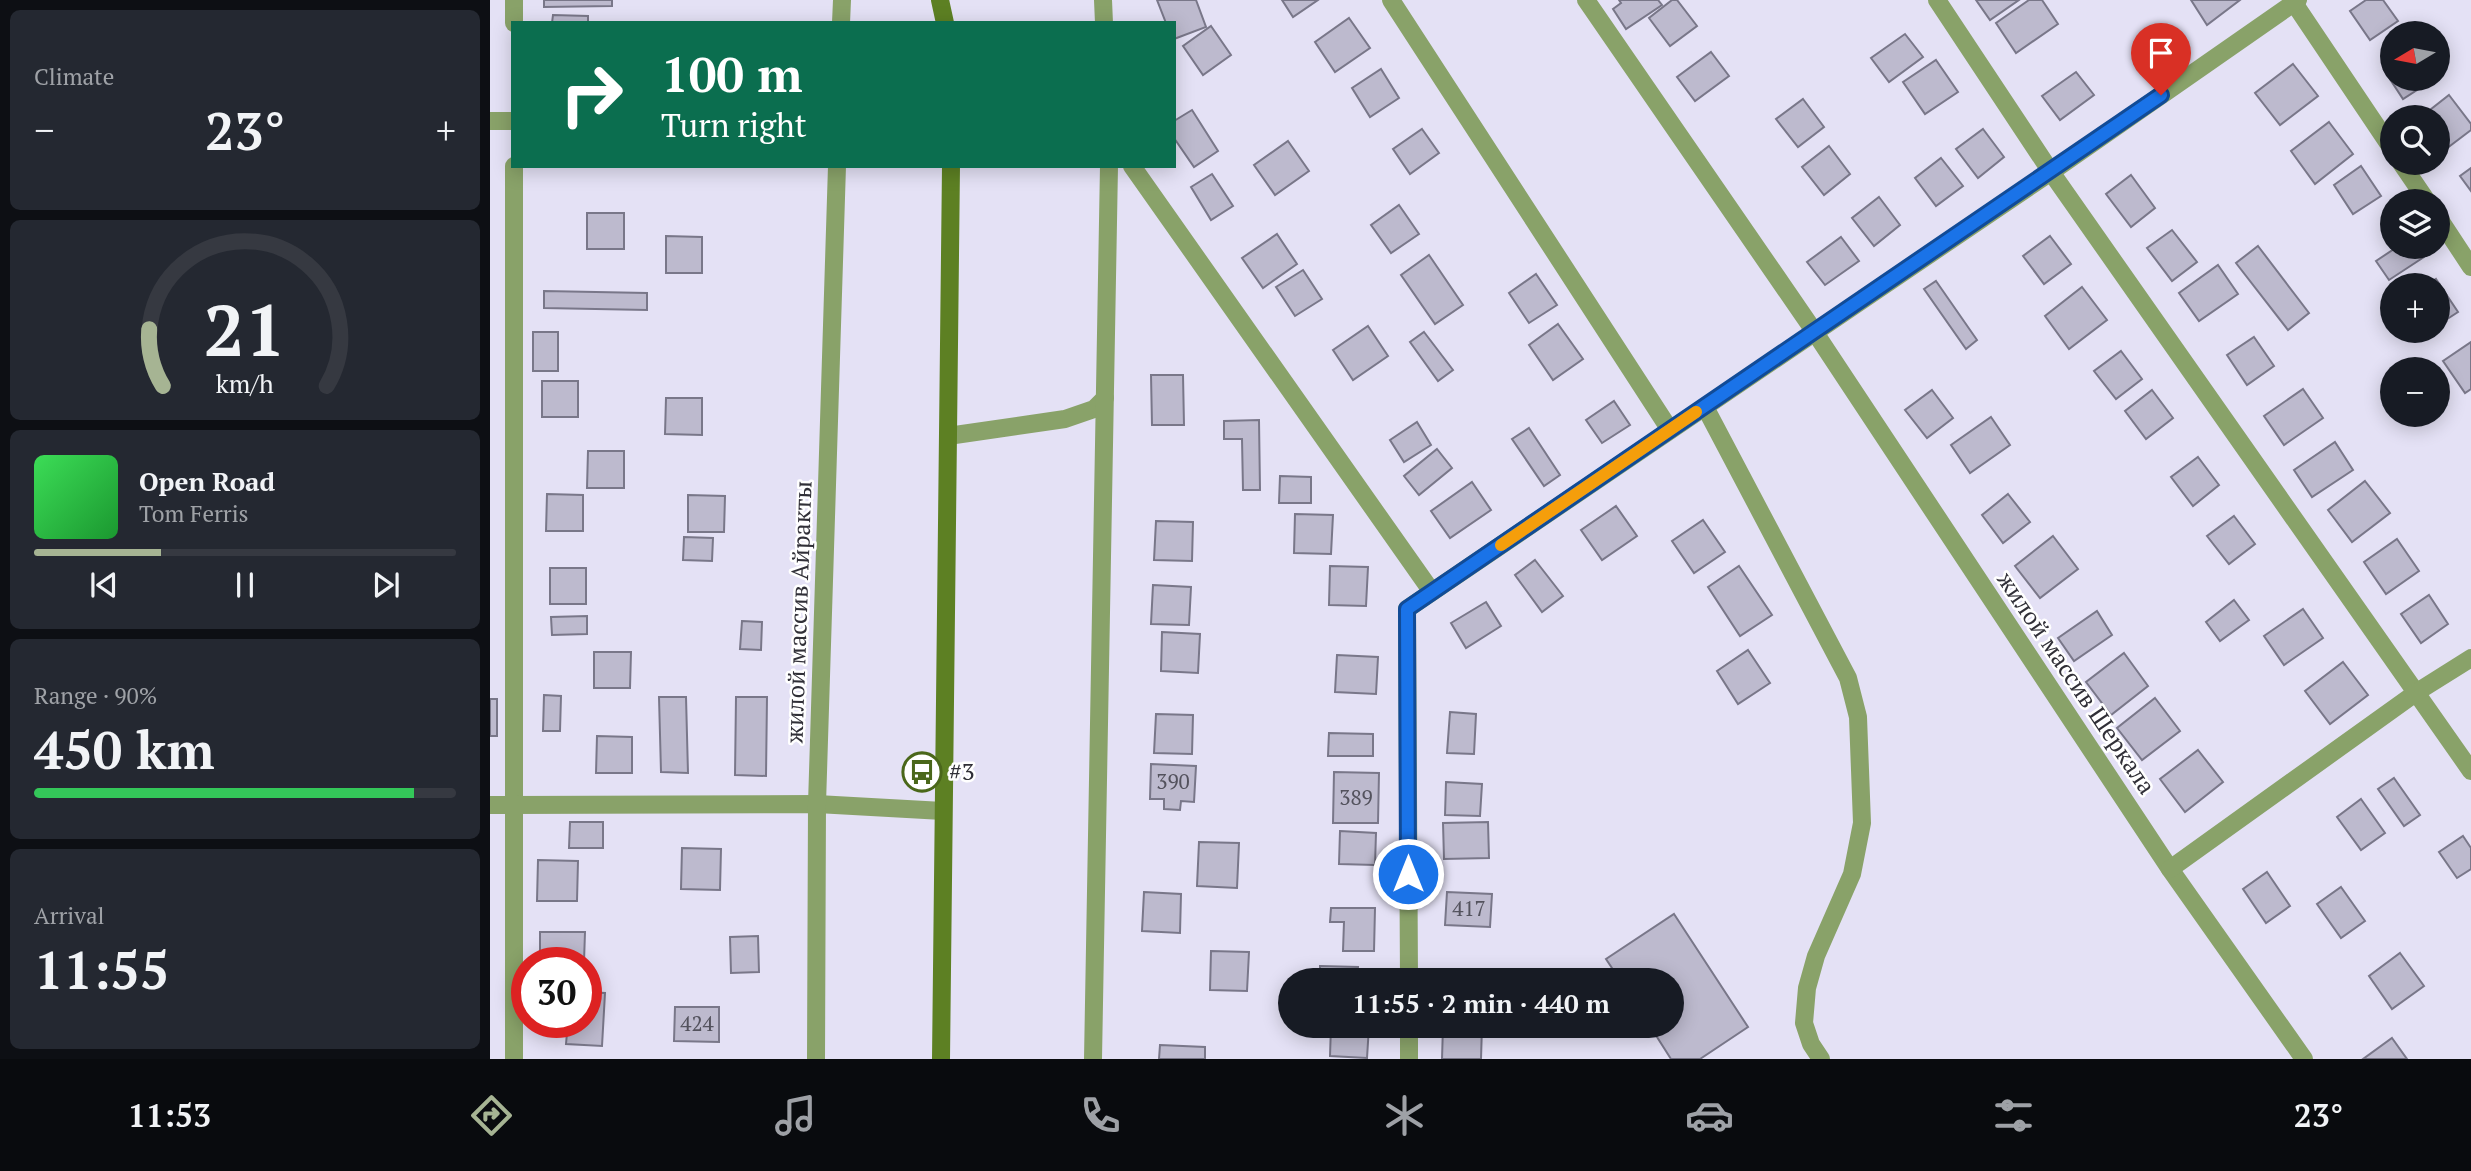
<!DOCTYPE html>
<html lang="en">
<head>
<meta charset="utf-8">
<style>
	body { margin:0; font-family:"PT Serif",serif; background:#242831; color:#f1f3f6; height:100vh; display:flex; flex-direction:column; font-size:26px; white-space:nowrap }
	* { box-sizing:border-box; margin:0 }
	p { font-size:23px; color:#9ea1a6 }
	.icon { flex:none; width:38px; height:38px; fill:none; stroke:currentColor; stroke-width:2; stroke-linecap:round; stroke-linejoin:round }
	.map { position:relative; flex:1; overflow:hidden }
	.side { display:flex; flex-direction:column; gap:10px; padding:10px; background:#0d0f14; width:490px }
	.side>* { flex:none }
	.top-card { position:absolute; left:21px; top:21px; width:665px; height:147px; border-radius:0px; box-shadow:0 4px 18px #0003; background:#0b6e4f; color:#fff; overflow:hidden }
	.needle { width:46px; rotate:260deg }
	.controls { position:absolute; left:1890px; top:21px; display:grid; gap:14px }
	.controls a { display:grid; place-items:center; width:70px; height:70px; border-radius:50%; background:#171b24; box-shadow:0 4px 18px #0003; font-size:35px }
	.speed { position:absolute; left:21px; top:947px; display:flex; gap:14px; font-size:35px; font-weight:700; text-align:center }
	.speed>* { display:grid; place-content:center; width:91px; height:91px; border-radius:50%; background:#171b24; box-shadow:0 4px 18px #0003; line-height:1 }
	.speed .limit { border:10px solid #d22; background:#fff; color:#111 }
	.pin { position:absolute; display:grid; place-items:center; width:60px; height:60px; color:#fff; margin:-72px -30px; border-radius:50% 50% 50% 0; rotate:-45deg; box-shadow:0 0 7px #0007 }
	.pin .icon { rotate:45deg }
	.me { position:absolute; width:77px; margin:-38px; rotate:0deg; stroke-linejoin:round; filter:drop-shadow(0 0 5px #0008) }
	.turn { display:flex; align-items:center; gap:24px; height:147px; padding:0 35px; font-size:32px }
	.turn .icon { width:91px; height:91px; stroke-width:2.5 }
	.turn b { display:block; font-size:49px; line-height:60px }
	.big { font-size:52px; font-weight:800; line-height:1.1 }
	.side .card { flex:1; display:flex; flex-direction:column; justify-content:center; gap:10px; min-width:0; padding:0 24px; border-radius:10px; background:#242831 }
	.side .dial { align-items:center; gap:0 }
	.dial svg { height:182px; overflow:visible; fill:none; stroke:#363941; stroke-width:7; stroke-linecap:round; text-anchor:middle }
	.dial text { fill:#f1f3f6; stroke:none }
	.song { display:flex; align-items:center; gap:21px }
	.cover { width:84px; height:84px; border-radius:10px; background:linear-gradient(135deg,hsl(130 70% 55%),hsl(130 70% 35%)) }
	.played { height:7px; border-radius:4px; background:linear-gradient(90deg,#a6b493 30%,#363941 30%) }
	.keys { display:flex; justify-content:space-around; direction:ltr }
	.heat { display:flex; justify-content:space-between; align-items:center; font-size:38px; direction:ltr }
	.charge { height:10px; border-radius:5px; background:linear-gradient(90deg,#34c759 90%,#363941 0) }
	.trip { position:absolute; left:788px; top:968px; width:406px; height:70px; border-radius:35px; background:#171b24; box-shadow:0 4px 18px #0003; font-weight:800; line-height:70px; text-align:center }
	.menu { display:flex; height:112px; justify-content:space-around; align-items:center; background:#090b0e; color:#9ea1a6 }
	.menu .icon { width:49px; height:49px }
	.menu .active { color:#a6b493 }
	.menu b { font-size:32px; color:#f1f3f6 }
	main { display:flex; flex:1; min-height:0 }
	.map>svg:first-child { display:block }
</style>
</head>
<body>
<main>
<section class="side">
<div class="card"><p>Climate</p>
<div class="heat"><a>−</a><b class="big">23°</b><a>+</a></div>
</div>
<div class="card dial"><svg viewBox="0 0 100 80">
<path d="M14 69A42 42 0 1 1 86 69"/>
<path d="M14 69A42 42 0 0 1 8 44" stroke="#a6b493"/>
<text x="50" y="56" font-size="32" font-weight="700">21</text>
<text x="50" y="72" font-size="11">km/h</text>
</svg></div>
<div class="card">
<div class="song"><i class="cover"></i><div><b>Open Road</b><p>Tom Ferris</p></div></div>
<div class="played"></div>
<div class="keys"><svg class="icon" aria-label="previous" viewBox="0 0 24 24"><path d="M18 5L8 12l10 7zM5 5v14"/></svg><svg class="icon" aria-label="pause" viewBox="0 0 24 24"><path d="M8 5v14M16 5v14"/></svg><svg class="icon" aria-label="next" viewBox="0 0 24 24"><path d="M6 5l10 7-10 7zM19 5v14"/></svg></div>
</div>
<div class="card"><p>Range · 90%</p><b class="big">450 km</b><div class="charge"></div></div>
<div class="card"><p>Arrival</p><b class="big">11:55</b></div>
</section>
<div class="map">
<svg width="1981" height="1059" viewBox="0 0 1981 1059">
	<rect width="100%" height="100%" fill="#e4e1f5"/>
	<g fill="#bdbace" stroke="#797789" stroke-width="2">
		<polygon points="54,0 122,0 122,6 54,7"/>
		<polygon points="667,0 706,0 716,27 684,39 684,23 676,23"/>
		<polygon points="792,0 828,0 803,17"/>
		<polygon points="1129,0 1168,0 1172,5 1136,29 1123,9 1131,3"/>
		<polygon points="1182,0 1187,0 1207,26 1180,46 1159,18"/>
		<polygon points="1486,0 1529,0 1500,20"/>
		<polygon points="1539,0 1552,0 1568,24 1526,53 1506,23"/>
		<polygon points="1701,0 1750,0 1717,25"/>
		<polygon points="1876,0 1893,0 1908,21 1880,40 1860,11"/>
		<polygon points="63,15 98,16 98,23 62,23"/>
		<polygon points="859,18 880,48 845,72 825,42"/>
		<polygon points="721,26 741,55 713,75 693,46"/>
		<polygon points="1415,34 1433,57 1399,82 1381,58"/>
		<polygon points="1221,52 1239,76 1205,101 1187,77"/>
		<polygon points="1446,60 1468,92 1435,114 1413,82"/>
		<polygon points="1803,64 1828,96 1790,125 1765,93"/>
		<polygon points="1902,64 1902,79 1940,79 1941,81 1913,99 1894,70"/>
		<polygon points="891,69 909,98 880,117 862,88"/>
		<polygon points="1586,72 1604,95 1570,120 1552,96"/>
		<polygon points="1959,95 1981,124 1981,130 1948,155 1948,117 1931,117"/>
		<polygon points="1313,99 1334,127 1308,147 1286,119"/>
		<polygon points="702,110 728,151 704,167 684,138 684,121"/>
		<polygon points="1839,122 1863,154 1825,184 1801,151"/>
		<polygon points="932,129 949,153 920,174 903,149"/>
		<polygon points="1493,129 1514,157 1488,178 1466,149"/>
		<polygon points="798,141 819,171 785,195 764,165"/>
		<polygon points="1339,146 1360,174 1334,195 1312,167"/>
		<polygon points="1451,158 1473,186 1446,206 1425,178"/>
		<polygon points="1871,166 1891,196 1863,214 1844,185"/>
		<polygon points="1981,168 1981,191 1970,176"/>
		<polygon points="722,174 743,206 721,220 701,187"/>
		<polygon points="1641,175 1665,208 1641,227 1616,194"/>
		<polygon points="1389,197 1410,225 1384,246 1362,218"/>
		<polygon points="909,205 929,234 901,253 881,225"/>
		<rect x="97" y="213" width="37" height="36"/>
		<polygon points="1682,230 1707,262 1682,281 1657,248"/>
		<polygon points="787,234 807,264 773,288 752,258"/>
		<polygon points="176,236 212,237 212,273 176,273"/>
		<polygon points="1560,236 1581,264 1554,284 1533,256"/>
		<polygon points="1351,237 1369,261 1335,285 1317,262"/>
		<polygon points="1768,246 1819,313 1798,330 1746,263"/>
		<polygon points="1907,247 1927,247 1934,257 1899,280 1886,261"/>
		<polygon points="939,255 973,305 945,324 911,275"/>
		<polygon points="1728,265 1748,294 1709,321 1689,293"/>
		<polygon points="813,270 832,299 805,316 786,287"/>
		<polygon points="1046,274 1067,305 1039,323 1019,293"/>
		<polygon points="1946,279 1968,312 1948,325 1948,285 1937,285"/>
		<polygon points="1446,281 1487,340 1476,349 1434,289"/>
		<polygon points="1592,287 1617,320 1579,349 1555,316"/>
		<polygon points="54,291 157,293 157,310 54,308"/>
		<polygon points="1068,324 1093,359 1063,380 1039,345"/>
		<polygon points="878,326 898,356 863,380 843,350"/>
		<rect x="43" y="332" width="25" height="39"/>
		<polygon points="934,332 963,370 948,381 920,342"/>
		<polygon points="1764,337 1784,366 1757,385 1737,355"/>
		<polygon points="1981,342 1981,389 1975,393 1953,361"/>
		<polygon points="1631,351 1652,379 1626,399 1604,371"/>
		<polygon points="661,375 693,375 694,425 662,425"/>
		<rect x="52" y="381" width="36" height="36"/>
		<polygon points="1813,389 1833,418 1794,445 1774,416"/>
		<polygon points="1442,390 1463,418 1437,438 1415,410"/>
		<polygon points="1662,390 1683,418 1656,439 1635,411"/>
		<polygon points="176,398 212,398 212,435 175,434"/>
		<polygon points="1124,401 1140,425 1112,443 1096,420"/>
		<polygon points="1501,417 1520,445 1480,473 1461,445"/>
		<polygon points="769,420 770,490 753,490 752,439 734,439 734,421"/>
		<polygon points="927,422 941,445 914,462 900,440"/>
		<polygon points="1039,428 1070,475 1054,486 1022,439"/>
		<polygon points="1845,442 1863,470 1822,497 1804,470"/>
		<polygon points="947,449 962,468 929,495 914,476"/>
		<polygon points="98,451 134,451 134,488 97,488"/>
		<polygon points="1708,457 1729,485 1703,506 1681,477"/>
		<polygon points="790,476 821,477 821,503 789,503"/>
		<polygon points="1875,481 1900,513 1862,542 1838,510"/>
		<polygon points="982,482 1001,510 960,538 941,511"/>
		<polygon points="57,494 93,495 93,531 56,531"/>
		<polygon points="1518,494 1540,522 1513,543 1492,515"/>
		<polygon points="198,495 235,496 234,532 198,532"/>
		<polygon points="1126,506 1147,536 1112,560 1091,530"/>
		<polygon points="805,514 843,515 841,554 804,553"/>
		<polygon points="1744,516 1765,544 1739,564 1717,536"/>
		<polygon points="1213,520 1235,552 1204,573 1182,541"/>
		<polygon points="666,521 703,522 702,561 664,560"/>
		<polygon points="1563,536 1588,569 1550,598 1525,566"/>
		<polygon points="194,537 223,538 222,561 193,560"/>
		<polygon points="1907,539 1929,571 1896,594 1874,562"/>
		<polygon points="1045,560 1073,596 1052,612 1025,575"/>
		<polygon points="840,566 878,567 876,606 839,605"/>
		<polygon points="1249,566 1282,615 1250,636 1218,587"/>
		<rect x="60" y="568" width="36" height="36"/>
		<polygon points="663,585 701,587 699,625 661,624"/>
		<polygon points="1939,595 1958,624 1931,643 1911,614"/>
		<polygon points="1744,600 1759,620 1730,641 1716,622"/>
		<polygon points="996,602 1011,626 976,648 961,623"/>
		<polygon points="1813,609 1833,638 1794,665 1774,636"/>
		<polygon points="1607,611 1622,635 1584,661 1568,638"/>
		<polygon points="97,616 97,634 62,635 61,617"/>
		<polygon points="252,621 272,622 271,650 250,649"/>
		<polygon points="672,632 710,634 708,673 671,671"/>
		<polygon points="1258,650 1280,683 1248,704 1227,671"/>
		<polygon points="104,652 141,652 140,688 104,688"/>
		<polygon points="1634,653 1658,686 1621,715 1596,682"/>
		<polygon points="847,655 888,657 886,694 845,692"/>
		<polygon points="1853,662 1878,695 1840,724 1815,691"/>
		<polygon points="54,695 71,696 70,731 53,731"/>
		<polygon points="169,697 196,697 198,773 171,772"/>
		<polygon points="246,697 277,697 276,776 245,775"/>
		<polygon points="1665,698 1690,731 1652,760 1627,728"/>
		<rect x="0" y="699" width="7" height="37"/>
		<polygon points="960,712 986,714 984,754 957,753"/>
		<polygon points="666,714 703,715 702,754 664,753"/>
		<polygon points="839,733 883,734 883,756 838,756"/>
		<polygon points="107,736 142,737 142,773 106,773"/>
		<polygon points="1708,750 1733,782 1695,812 1670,779"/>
		<polygon points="661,764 706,766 704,802 691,801 690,810 674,809 674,799 660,799"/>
		<polygon points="844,772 889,773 888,823 843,823"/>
		<polygon points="1904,778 1930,815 1914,826 1888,789"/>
		<polygon points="956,782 992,784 990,816 955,815"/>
		<polygon points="1871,799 1895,833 1871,850 1847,817"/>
		<polygon points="80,822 113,822 113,848 79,848"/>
		<polygon points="998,822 999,858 954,859 953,823"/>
		<polygon points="850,831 886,833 885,865 849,864"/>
		<polygon points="1973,836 1981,848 1981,869 1967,878 1949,852"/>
		<polygon points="709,842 749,843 747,888 707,886"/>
		<polygon points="192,848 231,849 230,890 191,889"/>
		<polygon points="48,860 88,861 87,901 47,901"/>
		<polygon points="1777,872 1800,906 1776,923 1753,889"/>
		<polygon points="1851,887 1875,921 1851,938 1827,904"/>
		<polygon points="654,892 691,894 690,933 652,931"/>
		<polygon points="957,892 1002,894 1000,927 955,925"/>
		<polygon points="841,908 885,908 884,951 853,951 854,922 840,922"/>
		<polygon points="1184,914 1258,1027 1210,1059 1181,1059 1160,1026 1181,1026 1181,980 1130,980 1116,959"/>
		<polygon points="50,932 95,932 94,962 50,962"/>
		<polygon points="268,936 269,972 241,973 240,937"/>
		<polygon points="721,951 759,952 757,991 720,990"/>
		<polygon points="1910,953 1934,986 1902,1009 1879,976"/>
		<polygon points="830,966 868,967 867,980 830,980"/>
		<polygon points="96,992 115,993 112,1046 76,1044 78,1022 96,1022"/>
		<polygon points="185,1007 229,1007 229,1042 184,1041"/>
		<polygon points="841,1026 879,1026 877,1058 840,1056"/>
		<polygon points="953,1026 992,1026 991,1059 952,1059"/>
		<polygon points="1902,1038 1917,1059 1873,1059"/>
		<polygon points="670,1045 715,1047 715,1059 669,1059"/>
	</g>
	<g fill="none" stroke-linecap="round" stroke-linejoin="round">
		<g stroke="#89a269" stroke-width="18">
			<polyline points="24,0 24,23"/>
			<polyline points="613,0 614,23"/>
			<polyline points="901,0 1180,430"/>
			<polyline points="1096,0 1324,331 1680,869 1814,1059"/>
			<polyline points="1447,0 1561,172 1981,771"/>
			<polyline points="1802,0 1902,149"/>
			<polyline points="351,23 352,0"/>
			<polyline points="0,121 23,121"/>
			<polyline points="1911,163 1937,201"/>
			<polyline points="24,166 24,1059"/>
			<polyline points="642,166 942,592"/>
			<polyline points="1948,217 1981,267"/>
			<polyline points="1215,407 1358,678 1368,717 1372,823 1362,874 1326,956 1317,988 1314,1023 1321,1044 1331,1059"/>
			<polyline points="458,436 575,419 604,409 615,398"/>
			<polyline points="0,805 327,804 453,811"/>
			<polyline points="1680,869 1927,692 1981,658"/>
			<polyline points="919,980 917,609 1561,172 1808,0"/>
			<polyline points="919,1026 919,1059"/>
			<polyline points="326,1059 327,804 347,166"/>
			<polyline points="603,1059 619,166"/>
		</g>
		<g stroke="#5d8023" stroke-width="18">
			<polyline points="450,0 455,23"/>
			<polyline points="451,1059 461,166"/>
		</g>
	</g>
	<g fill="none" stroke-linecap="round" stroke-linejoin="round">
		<g stroke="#114b97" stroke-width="18">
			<polyline id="route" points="918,874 917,609 1671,95"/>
		</g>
		<use href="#route" stroke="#1a73e8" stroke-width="12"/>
		<polyline stroke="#f59e0b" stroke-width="12" points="1011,545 1206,412"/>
	</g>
	<defs>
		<g id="bus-ring" transform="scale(2.0125)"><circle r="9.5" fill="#fff" stroke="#4a671a" stroke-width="1.5"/><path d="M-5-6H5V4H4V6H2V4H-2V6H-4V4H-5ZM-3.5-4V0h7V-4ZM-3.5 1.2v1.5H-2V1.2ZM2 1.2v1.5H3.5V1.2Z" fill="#4a671a"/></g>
	</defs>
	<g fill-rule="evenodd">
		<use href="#bus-ring" x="432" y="772"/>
	</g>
	<g text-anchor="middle" stroke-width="5" stroke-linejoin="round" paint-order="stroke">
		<g font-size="21" fill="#53525d">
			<text x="683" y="789">390</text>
			<text x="866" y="805">389</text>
			<text x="979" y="916">417</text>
			<text x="207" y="1031">424</text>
		</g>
		<g font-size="24" fill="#302f37" stroke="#fff">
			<text transform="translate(309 612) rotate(-88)" y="8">жилой массив Айракты</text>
			<text transform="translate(1586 683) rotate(56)" y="8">жилой массив Шеркала</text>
		</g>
		<g font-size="24" fill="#302f37" stroke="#fff" text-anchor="start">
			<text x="459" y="780">#3</text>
		</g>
	</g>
</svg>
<div class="controls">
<a><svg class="needle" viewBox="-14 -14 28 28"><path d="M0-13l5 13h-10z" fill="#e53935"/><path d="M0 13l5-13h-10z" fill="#9ea1a6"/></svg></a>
<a><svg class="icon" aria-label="search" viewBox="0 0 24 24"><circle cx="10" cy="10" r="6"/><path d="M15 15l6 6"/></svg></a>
<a><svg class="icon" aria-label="layers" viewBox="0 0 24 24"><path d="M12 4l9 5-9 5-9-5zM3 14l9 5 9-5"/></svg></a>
<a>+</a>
<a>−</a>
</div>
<div class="speed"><div class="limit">30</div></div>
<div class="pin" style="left:1671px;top:95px;background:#d93025"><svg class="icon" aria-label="arrive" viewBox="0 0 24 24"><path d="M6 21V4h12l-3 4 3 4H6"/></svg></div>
<svg class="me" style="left:918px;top:874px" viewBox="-20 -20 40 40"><circle r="17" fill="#1a73e8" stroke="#fff" stroke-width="3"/><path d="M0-11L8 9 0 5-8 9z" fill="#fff"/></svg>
<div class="trip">11:55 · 2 min · 440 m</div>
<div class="top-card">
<div class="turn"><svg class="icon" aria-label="right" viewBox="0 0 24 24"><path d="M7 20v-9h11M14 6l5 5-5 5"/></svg><div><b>100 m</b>Turn right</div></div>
</div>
</div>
</main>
<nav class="menu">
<b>11:53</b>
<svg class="icon active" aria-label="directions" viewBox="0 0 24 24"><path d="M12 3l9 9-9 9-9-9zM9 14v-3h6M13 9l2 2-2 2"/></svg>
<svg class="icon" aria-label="music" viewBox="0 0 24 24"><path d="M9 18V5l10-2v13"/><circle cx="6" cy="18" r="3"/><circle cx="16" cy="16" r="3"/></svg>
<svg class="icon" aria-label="phone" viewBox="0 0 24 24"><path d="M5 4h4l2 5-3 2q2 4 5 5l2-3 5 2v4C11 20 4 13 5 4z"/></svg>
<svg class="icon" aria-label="climate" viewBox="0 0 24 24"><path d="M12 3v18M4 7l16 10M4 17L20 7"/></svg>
<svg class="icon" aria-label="car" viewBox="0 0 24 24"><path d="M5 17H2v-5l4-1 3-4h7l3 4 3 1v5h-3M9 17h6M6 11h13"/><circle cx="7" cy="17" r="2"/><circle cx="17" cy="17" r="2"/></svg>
<svg class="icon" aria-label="filters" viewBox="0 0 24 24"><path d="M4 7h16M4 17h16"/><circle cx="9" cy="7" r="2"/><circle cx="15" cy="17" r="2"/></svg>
<b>23°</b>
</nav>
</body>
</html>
